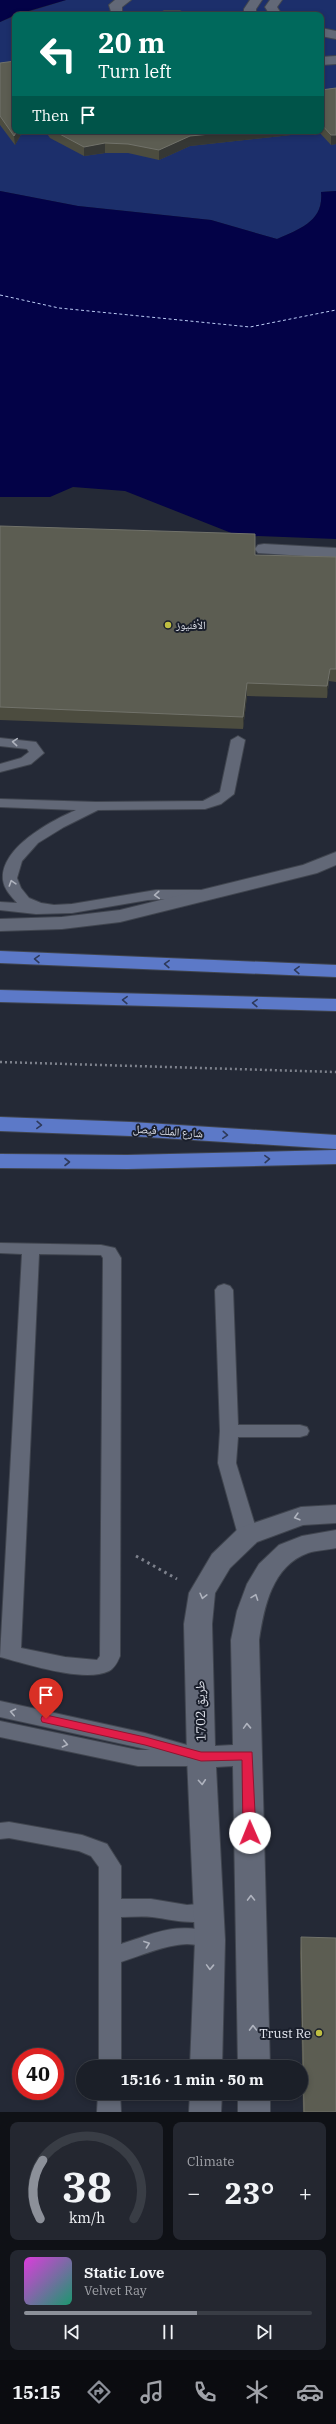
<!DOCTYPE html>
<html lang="en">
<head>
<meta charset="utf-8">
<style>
	body { margin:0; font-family:"IBM Plex Serif","Noto Naskh Arabic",serif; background:#242730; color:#f1f3f6; height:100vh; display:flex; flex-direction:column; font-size:15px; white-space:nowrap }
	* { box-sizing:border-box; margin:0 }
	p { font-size:13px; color:#a0a2a8 }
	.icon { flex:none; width:22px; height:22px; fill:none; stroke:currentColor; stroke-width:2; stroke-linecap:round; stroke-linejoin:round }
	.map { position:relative; height:2112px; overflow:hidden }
	.drawer { display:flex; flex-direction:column; gap:10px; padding:10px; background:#0f1116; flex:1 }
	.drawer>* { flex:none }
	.top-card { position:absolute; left:12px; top:12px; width:312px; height:122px; border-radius:8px; box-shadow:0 2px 6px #0003,0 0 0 1px #393d45; background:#00695c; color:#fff; overflow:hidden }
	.speed { position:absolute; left:12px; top:2048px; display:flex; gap:8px; font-size:20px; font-weight:700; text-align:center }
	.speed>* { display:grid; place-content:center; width:52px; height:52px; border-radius:50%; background:#1b1f28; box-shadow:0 2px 6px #0003,0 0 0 1px #393d45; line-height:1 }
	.speed .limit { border:6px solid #d22; background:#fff; color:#111 }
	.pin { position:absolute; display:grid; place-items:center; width:34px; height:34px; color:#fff; margin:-41px -17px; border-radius:50% 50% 50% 0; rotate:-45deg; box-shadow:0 0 4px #0007 }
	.pin .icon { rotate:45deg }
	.me { position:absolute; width:44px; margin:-22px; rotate:359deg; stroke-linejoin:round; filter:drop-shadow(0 0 3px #0008) }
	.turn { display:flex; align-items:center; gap:14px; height:84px; padding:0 20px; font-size:18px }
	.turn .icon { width:52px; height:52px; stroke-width:2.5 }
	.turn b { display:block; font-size:28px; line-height:34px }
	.then { display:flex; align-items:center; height:38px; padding:0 20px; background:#0003; gap:8px; font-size:15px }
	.big { font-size:30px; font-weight:700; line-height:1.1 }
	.drawer .card { flex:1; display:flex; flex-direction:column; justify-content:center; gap:6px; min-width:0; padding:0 14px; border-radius:8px; background:#242730 }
	.drawer .dial { align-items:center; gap:0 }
	.dial svg { height:104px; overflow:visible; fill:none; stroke:#393d45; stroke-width:7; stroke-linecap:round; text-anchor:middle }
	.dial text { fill:#f1f3f6; stroke:none }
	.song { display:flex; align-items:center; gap:12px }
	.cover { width:48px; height:48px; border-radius:6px; background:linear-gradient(135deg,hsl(300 70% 55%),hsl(160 70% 35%)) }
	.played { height:4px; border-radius:2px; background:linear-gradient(90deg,#8c9099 60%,#393d45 60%) }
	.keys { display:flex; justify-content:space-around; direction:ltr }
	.heat { display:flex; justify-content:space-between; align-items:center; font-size:22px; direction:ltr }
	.drawer .tiles { flex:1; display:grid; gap:10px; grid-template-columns:1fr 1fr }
	.card:last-child { grid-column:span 2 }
	.trip { position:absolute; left:76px; top:2060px; width:232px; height:40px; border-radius:20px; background:#1b1f28; box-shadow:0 2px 6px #0003,0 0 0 1px #393d45; font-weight:700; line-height:40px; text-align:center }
	.menu { display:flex; height:64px; justify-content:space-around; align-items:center; background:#0b0c10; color:#a0a2a8 }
	.menu .icon { width:28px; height:28px }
	.menu .on { color:#8c9099 }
	.menu b { font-size:18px; color:#f1f3f6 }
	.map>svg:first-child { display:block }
</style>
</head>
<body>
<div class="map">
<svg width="336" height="2112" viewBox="0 0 336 2112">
	<rect width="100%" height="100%" fill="#242936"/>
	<path fill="#1c2f6b" d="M66,0H336V191L321,192C324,221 300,229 277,239L211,220L78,206L0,191V22L15,16V131H321V15H18Z"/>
	<g fill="#030247">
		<polygon points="0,0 66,0 15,15 0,22"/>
		<path d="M0,191L78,206L211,220L277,239C300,229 324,221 321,192L336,191V539L258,536L244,538L125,491L73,487L50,497H0Z"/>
	</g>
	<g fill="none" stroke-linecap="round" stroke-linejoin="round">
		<polyline stroke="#bdcef7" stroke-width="1" stroke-dasharray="3 2.5" stroke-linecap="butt" points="0,295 59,308 250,327 336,310"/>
		<g stroke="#40454f" stroke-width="2">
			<g id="service">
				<path d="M238,736L245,740L234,794L221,804L205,809L98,810L64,827L38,843L22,861L17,878L21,888L29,898L41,903L54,905L72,904L156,890H206L213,894L211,897L148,900L72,913L36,914L0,910V902L17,903C11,896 4,889 3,880C0,847 53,820 76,810L0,807V799L96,802L203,801L220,792L231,740Z"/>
				<polygon points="0,738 36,742 44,753 31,764 0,772 0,764 21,758 29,752 27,749 0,746"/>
				<path d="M0,1243L101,1245L115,1248L121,1258L120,1656C118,1661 115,1668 109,1671C84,1683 27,1664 0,1657L22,1254L0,1253ZM39,1254L101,1255L103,1258L100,1656L97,1660L65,1657L21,1648Z"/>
				<polygon points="224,1284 230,1286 233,1290 238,1425 300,1425 307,1427 309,1431 307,1435 300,1437 238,1437 236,1463 258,1535 255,1540 248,1542 241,1540 238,1535 218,1463 220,1431 215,1290 218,1286"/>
				<path d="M0,1701L145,1733L208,1751L211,1757L208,1763C200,1765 195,1763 187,1766H138L0,1737V1721L138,1750H150L0,1717Z"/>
				<path d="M9,1822L82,1835L107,1844L121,1866V1899H151L187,1905L210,1903L218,1906L221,1912L218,1918C195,1926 175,1920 152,1917C142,1916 131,1917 121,1917V1944C158,1932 178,1921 218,1934L221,1940L218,1946C206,1950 199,1944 187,1944C165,1945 142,1955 121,1962V2067H99V1867L91,1856L79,1851L9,1838L0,1839V1823Z"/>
				<polygon points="98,2093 120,2093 121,2112 97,2112"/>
			</g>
		</g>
		<g stroke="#40454f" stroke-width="2">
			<polygon id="pedestrian" points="264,544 336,548 336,558 258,553 255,549 258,545"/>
		</g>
		<g stroke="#40454f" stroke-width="2">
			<g id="minor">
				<polygon points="115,0 131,0 122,7 122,15 112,15 109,5"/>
				<polygon points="250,0 262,0 256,9 256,15 244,15 244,9"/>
				<polygon points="270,0 282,0 277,7 282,15 270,15 265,7"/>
				<polygon points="164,11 180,11 186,15 158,15"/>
				<polygon points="321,28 336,31 336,39 321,36"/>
				<polygon points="336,56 336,64 321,65 321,57"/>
				<polygon points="336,852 336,865 317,873 120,922 62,929 0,931 0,919 62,917 120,910 303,865"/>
			</g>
		</g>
		<g stroke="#40454f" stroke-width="2">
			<g id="tertiary">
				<path d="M336,1505V1523L303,1525L257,1542L230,1568L215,1593L212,1624L215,1746L233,1745L231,1640L237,1611L247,1584L259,1564L279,1545L302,1536L336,1530V1548C327,1550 317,1550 308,1553C272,1566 264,1607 259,1640L270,2067H238L233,1766L216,1767L225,1940L222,2067H190L195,1940L187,1757L184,1624L189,1593L212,1554L239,1528L301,1507Z"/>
				<polygon points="190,2093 222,2093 221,2112 189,2112"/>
				<rect x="238" y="2093" width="32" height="19"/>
			</g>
		</g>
		<g stroke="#40454f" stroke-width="2">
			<g id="trunk">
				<polygon points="0,951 336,965 336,977 0,963"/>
				<polygon points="0,990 336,999 336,1011 0,1002"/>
				<polygon points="0,1117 131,1122 336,1135 336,1149 131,1136 0,1131"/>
				<polygon points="336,1150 336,1164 127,1169 0,1168 0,1154 127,1155"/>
			</g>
		</g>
		<polyline stroke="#7d818c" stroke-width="2.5" stroke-dasharray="2 3" stroke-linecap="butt" points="0,1062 336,1072"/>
		<polyline stroke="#7d818c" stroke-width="3" stroke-dasharray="2.5 4" stroke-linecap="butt" points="136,1556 177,1579"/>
		<use href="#service" fill="#626877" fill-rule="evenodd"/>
		<use href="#pedestrian" fill="#626877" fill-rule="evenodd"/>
		<use href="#minor" fill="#626877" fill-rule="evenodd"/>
		<use href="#tertiary" fill="#626877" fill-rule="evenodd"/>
		<use href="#trunk" fill="#5c79c8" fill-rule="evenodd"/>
	</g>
	<g fill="#4c4c3f">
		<polygon points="0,63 15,131 23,131 15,145 0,125"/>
		<polygon points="336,88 336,144 331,145 319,132 190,146 159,160 128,153 105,153 84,156 50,138 45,131 321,131 321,90"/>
		<polygon points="0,526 255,555 336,557 336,682 329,681 327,698 247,696 243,729 0,720"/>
		<polygon points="301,1937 336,2112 303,2112 300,1953"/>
	</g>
	<g fill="#353734">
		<polygon points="17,131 23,131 15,145 14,136"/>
		<polygon points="241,131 319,131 319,132 190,146 159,160 159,150 190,136"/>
		<polygon points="331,135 336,135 336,144 331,145"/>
		<polygon points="105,143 105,153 84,156 84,147"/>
		<polygon points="330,669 329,681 327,698 327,686"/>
		<polygon points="247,683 247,696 243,729 243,717"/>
	</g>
	<g fill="#5c5d52" stroke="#71726a">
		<polygon points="15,61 15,131 17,131 14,136 0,116 0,63"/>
		<polygon points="336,88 336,135 331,135 321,124 321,90"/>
		<polygon points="54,131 241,131 190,136 159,150 128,144 105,143 84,147"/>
		<polygon points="0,526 255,534 255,555 336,557 336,669 330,669 327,686 247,683 243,717 0,707"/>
		<polygon points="301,1937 336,1938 336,2112 304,2112"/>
	</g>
	<defs><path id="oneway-chevron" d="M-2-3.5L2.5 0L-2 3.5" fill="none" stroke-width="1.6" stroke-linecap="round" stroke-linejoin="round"/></defs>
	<g stroke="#afb3be">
		<use href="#oneway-chevron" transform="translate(15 742) rotate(-175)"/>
		<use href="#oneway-chevron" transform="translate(12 883) rotate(-108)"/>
		<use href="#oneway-chevron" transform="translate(157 895) rotate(176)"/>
		<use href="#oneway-chevron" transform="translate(297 1517) rotate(164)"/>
		<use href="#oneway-chevron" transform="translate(203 1596) rotate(104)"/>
		<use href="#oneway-chevron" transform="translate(255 1597) rotate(-70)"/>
		<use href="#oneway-chevron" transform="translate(13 1712) rotate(-168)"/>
		<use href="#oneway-chevron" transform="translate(247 1726) rotate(-92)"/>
		<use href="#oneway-chevron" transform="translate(65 1744) rotate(12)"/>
		<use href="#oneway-chevron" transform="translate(202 1782) rotate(86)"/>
		<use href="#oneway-chevron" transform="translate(251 1898) rotate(-91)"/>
		<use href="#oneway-chevron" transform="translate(147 1944) rotate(-20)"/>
		<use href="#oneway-chevron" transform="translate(210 1967) rotate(92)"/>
		<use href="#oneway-chevron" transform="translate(253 2028) rotate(-91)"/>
	</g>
	<g stroke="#2e3a5b">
		<use href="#oneway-chevron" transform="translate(37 959) rotate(-178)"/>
		<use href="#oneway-chevron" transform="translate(167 964) rotate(-178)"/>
		<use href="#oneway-chevron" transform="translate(297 970) rotate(-178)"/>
		<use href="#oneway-chevron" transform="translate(125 1000) rotate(-178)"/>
		<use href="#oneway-chevron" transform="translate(255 1003) rotate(-178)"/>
		<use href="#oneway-chevron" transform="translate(39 1125) rotate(2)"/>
		<use href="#oneway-chevron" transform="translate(225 1135) rotate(4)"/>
		<use href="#oneway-chevron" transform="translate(267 1159) rotate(-2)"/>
		<use href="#oneway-chevron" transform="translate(67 1162)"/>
	</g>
	<polygon fill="#e11d48" stroke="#92132f" points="46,1715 145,1737 201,1752 252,1752 256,1833 254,1837 245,1837 243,1833 242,1760 201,1761 145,1745 42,1722 41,1719 42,1716"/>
	<g fill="#bfbe41" stroke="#1a1f2c" stroke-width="1.5">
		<circle cx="168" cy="625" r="4"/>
		<circle cx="319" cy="2033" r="4"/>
	</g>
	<g text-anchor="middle" stroke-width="4" stroke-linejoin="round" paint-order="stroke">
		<g font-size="11" fill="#e2e5ee" stroke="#1a1f2c" text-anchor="start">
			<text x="176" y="629">الأفنيوز</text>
		</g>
		<g font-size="11" fill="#e2e5ee" stroke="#1a1f2c">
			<text transform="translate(168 1131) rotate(4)" y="4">شارع الملك فيصل</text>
		</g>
		<g font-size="13" fill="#e2e5ee" stroke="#1a1f2c">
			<text transform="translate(200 1711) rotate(-91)" y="5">طريق 1702</text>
		</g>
		<g font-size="13" fill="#e2e5ee" stroke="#1a1f2c" text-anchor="end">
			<text x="311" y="2038">Trust Re</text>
		</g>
	</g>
</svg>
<div class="speed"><div class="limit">40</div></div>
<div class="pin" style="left:46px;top:1719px;background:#d93025"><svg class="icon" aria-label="arrive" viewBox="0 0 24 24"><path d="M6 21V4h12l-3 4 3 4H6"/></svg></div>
<svg class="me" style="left:250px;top:1833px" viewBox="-20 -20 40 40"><circle r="19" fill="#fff"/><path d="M0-13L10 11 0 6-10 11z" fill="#e11d48"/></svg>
<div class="trip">15:16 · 1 min · 50 m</div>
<div class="top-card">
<div class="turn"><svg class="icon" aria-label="left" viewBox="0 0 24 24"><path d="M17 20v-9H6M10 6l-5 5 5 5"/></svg><div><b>20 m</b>Turn left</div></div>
<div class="then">Then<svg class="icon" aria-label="arrive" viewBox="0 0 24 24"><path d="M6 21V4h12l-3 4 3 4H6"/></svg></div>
</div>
</div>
<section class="drawer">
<div class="tiles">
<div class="card dial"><svg viewBox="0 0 100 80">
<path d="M14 69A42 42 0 1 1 86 69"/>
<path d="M14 69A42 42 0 0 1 16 24" stroke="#8c9099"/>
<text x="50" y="56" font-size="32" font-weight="700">38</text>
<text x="50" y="72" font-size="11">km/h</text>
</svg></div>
<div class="card"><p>Climate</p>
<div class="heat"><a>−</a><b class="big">23°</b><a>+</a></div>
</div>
<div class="card">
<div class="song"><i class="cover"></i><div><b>Static Love</b><p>Velvet Ray</p></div></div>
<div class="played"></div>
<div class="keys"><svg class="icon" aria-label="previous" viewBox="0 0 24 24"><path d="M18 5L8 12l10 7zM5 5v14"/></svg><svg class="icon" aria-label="pause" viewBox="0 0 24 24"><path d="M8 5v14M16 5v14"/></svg><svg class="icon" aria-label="next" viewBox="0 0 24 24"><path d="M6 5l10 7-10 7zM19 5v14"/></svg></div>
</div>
</div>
</section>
<nav class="menu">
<b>15:15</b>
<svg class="icon on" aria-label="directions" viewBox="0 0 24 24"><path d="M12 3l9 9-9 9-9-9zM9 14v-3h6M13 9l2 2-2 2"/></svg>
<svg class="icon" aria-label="music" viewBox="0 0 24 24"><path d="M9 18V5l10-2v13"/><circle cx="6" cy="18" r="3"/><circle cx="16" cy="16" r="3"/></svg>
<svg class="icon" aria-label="phone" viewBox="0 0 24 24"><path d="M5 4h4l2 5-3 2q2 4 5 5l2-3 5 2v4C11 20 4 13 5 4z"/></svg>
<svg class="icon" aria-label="climate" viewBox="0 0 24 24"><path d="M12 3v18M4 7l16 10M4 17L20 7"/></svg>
<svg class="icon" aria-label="car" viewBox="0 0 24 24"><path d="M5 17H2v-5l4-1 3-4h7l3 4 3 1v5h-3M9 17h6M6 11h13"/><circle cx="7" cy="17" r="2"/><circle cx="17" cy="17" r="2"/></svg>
</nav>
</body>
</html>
